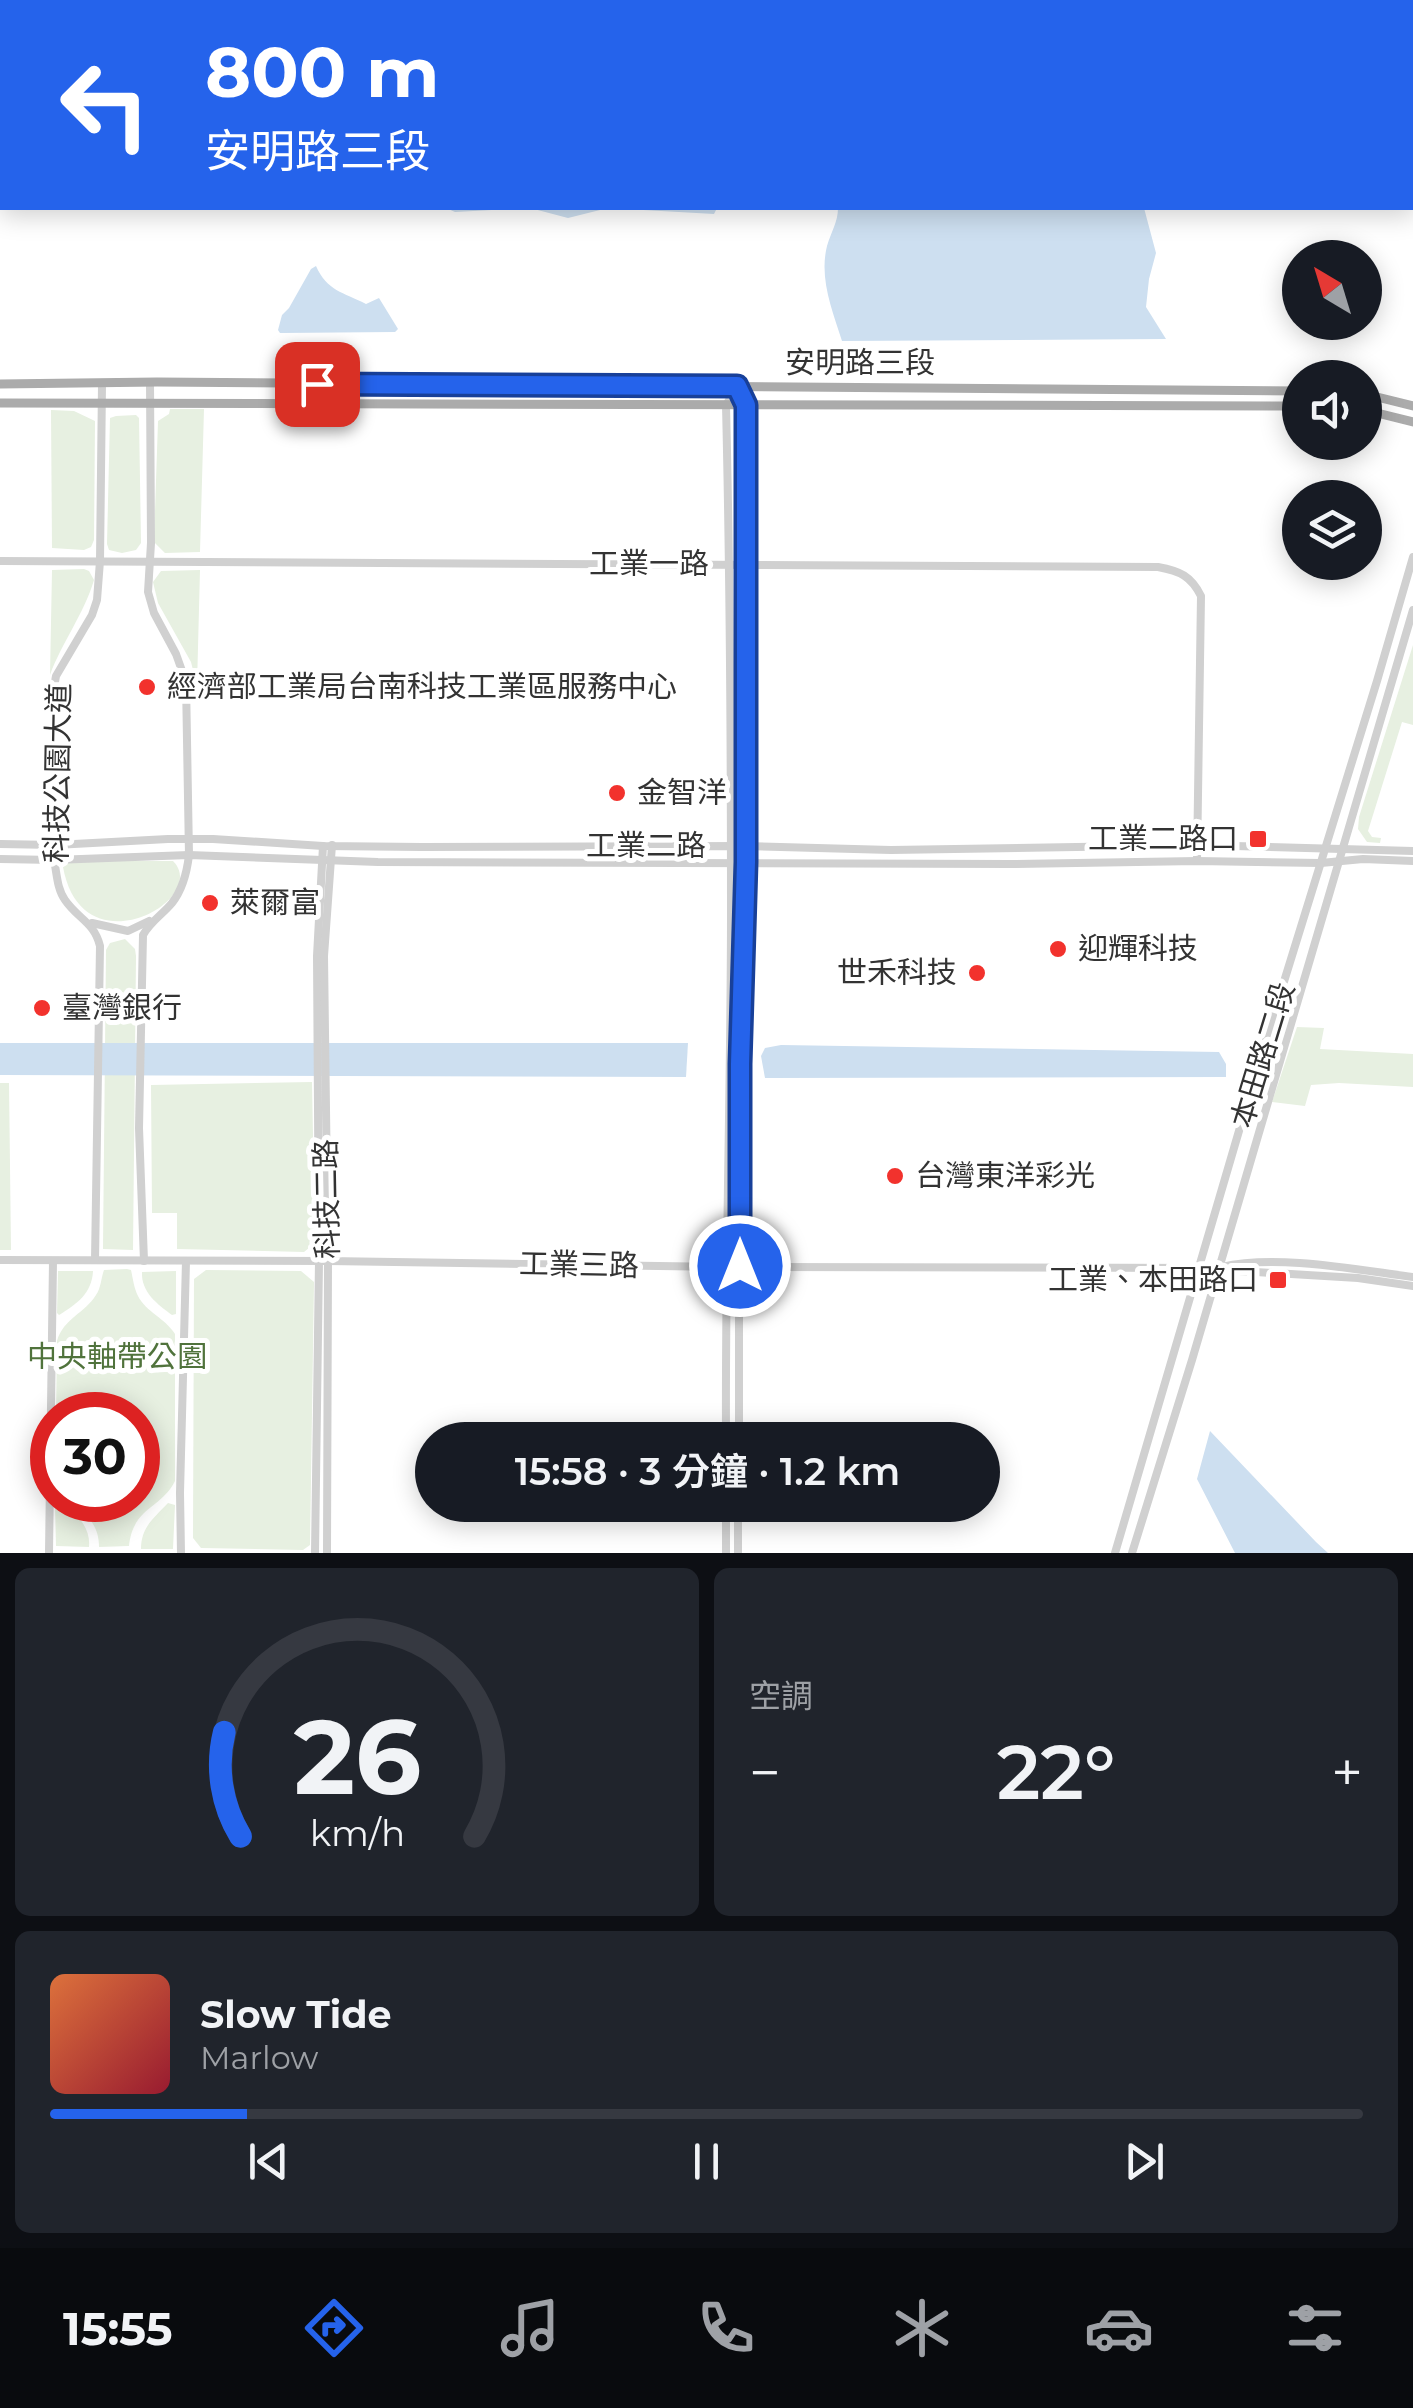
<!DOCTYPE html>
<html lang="zh-TW">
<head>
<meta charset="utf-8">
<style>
	body { margin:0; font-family:Montserrat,"Noto Sans TC",sans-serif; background:#20242c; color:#f1f3f6; height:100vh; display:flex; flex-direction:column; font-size:38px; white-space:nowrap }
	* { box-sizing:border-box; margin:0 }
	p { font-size:32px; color:#9ea1a6 }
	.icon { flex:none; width:55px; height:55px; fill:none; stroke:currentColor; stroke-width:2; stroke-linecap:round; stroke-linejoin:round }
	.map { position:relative; height:1553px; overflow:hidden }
	.side { display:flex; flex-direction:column; gap:15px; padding:15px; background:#0d0f14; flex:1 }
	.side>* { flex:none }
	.banner { position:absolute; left:0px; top:0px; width:1415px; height:210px; box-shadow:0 5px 25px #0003; background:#2563eb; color:#fff; overflow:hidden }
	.needle { width:65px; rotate:322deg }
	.fabs { position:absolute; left:1282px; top:240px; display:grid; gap:20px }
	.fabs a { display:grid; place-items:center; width:100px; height:100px; border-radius:50%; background:#171b24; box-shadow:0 5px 25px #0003; font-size:50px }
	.speed { position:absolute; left:30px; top:1392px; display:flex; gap:20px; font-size:50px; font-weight:700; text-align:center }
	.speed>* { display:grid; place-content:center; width:130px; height:130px; border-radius:50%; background:#171b24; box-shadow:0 5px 25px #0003; line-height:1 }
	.speed .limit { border:15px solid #d22; background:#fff; color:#111 }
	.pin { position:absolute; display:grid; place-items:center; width:85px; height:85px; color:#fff; margin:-42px; border-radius:20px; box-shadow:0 5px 15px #0006 }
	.me { position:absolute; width:110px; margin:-55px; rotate:0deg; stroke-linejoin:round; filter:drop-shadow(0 0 8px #0008) }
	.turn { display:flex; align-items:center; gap:35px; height:210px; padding:0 40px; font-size:45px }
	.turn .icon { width:130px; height:130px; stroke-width:2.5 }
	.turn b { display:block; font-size:70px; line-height:85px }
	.big { font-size:75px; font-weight:600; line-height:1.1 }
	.side .tile { flex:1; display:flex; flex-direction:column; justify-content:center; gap:15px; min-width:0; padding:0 35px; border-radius:15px; background:#20242c }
	.side .dial { align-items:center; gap:0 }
	.dial svg { height:260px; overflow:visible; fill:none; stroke:#363941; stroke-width:7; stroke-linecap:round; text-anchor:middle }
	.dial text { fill:#f1f3f6; stroke:none }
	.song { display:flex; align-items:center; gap:30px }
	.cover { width:120px; height:120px; border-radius:15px; background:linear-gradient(135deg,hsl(20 70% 55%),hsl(350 70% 35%)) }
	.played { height:10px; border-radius:5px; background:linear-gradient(90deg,#2563eb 15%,#363941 15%) }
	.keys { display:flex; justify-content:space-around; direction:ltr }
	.heat { display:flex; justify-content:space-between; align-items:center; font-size:55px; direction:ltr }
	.side .tiles { flex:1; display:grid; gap:15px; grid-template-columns:1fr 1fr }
	.tile:last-child { grid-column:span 2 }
	.trip { position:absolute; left:415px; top:1422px; width:585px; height:100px; border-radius:50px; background:#171b24; box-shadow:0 5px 25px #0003; font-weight:600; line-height:100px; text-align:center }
	.menu { display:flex; height:160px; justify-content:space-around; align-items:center; background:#090b0e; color:#9ea1a6 }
	.menu .icon { width:70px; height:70px }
	.menu .current { color:#2563eb }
	.menu b { font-size:45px; color:#f1f3f6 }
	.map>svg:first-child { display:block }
</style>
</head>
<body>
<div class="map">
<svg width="1413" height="1553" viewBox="0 0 1413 1553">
	<rect width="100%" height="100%" fill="#fff"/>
	<g fill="#e7f0e1">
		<polygon points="170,409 204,409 200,552 165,553 154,542 158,421 169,414"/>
		<polygon points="51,410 74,411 95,421 94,540 91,547 84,550 52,548"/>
		<polygon points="136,415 139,418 141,543 136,550 122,553 109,550 107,544 110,418 116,416"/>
		<path d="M84,569L89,571L94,580C84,614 62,642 50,675L52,570Z"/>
		<polygon points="200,570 197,686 191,662 158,603 153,582 161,571"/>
		<polygon points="1413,645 1413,725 1402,722 1368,831 1372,837 1381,838 1380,843 1367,842 1358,829 1359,817"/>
		<path d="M73,861H173C211,899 82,972 63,867L66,863Z"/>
		<polygon points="125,939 135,949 136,956 133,1250 103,1249 106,950 110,943"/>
		<polygon points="1297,1027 1324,1028 1320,1049 1413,1054 1413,1087 1339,1083 1311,1085 1305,1106 1272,1102"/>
		<polygon points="312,1082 315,1243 304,1252 177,1249 177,1213 152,1213 151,1085"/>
		<polygon points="0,1083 9,1083 11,1250 0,1250"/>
		<path d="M127,1269L131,1270C133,1279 134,1288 138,1296C146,1312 165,1318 175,1334V1481C161,1509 133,1507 129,1546L99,1547C99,1524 86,1514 70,1500H138V1415H56L57,1341C63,1319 85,1313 96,1295C101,1288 101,1278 104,1270Z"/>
		<polygon points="206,1270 301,1271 314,1282 310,1545 303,1550 201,1548 193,1538 194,1279"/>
		<path d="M58,1271H93C92,1293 77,1304 59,1315L57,1313Z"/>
		<path d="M176,1271V1314L172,1315C157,1304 141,1292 142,1272Z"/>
		<path d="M58,1501C75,1512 91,1526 89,1547L56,1546L55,1505Z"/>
		<path d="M168,1503L175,1505L173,1549H141C141,1527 154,1518 168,1503Z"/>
	</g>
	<g fill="#cddff0">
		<polygon points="446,208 717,208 714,214 608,208 568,218 530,208 455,212"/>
		<path d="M838,208H1144L1156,253L1149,279L1146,307L1166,339L842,341C832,310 819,278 827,246C831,232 838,222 838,208Z"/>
		<path d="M316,266C327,291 343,292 366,304L379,298L398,329L395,332L280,333L278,330L282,315L289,308L311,269Z"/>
		<polygon points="0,1043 688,1043 686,1077 0,1075"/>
		<polygon points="781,1045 1219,1052 1226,1064 1226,1077 765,1078 761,1056 765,1048"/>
		<polygon points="1210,1431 1316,1542 1328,1553 1235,1553 1197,1479"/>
	</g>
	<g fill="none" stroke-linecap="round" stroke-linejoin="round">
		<g stroke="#d0d0d0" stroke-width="8">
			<polyline points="737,387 745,405 746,861 739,1064 739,1440"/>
			<path d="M0,561L1158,567C1180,571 1191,576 1201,596L1197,861"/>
			<polyline points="0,844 55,845 168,839 213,839 323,846 422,847 745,846 891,850 1197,845 1413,851"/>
			<polyline points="0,859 54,860 189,855 378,862 1011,864 1197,861 1321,863 1363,859 1413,861"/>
			<polyline points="92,923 128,931 149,921"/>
			<polyline points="0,1260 328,1261 725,1267 1218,1268 1239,1271 1358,1278 1413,1286"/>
			<path d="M95,1260L100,946C94,922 78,919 65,900C57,889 57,874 54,860L53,693L56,676L92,615L97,600L100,561L102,384"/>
			<path d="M144,1261L139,1128L143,935C151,921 162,915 172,903C183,889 187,872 189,855L186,682L176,654L154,613L148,592L151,543L150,382"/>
			<path d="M1222,1267C1276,1254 1358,1270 1413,1277"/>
			<path d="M726,1440C725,1264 731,1087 731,911C731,742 730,574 726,405L737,387"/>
			<polyline points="726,1505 726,1553"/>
			<polyline points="49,1553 53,1261"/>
			<polyline points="181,1553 180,1493 186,1261"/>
			<polyline points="315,1553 319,1261 317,956 323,846"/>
			<polyline points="327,1553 328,1261 324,956 332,845"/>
			<polyline points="738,1553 738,1505"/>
			<polyline points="1115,1553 1261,1056 1377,681 1413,557"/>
			<polyline points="1132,1553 1192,1360 1413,610"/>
		</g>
		<g stroke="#ababab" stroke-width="9">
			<polyline points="0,384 157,382 1300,391"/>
			<polyline points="1365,394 1413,406"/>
			<polyline points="0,403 1300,406"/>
			<polyline points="1365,410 1413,422"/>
		</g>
	</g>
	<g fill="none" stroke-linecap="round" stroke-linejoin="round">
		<g stroke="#184099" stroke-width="25">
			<polyline id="route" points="317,384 737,386 746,405 746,862 740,1064 740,1266"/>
		</g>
		<use href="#route" stroke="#2563eb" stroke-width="18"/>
	</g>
	<g fill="#f2322d" stroke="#fff" stroke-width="4">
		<circle cx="147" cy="687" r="10"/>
		<circle cx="617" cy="793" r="10"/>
		<rect x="1248" y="829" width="20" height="20" rx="5"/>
		<circle cx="210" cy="903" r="10"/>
		<circle cx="1058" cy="949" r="10"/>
		<circle cx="977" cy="973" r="10"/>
		<circle cx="42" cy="1008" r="10"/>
		<circle cx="895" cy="1176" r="10"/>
		<rect x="1268" y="1270" width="20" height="20" rx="5"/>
	</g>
	<g text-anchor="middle" stroke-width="10" stroke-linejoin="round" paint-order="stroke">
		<g font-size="30" fill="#333" stroke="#fff">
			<text x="860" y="373">安明路三段</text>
			<text x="649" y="574">工業一路</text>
			<text transform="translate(58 773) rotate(-89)" y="10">科技公園大道</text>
			<text x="646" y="856">工業二路</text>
			<text transform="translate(1263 1055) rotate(-73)" y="10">本田路二段</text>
			<text transform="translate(327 1199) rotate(-91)" y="10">科技二路</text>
			<text transform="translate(579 1265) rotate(1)" y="10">工業三路</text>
		</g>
		<g font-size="30" fill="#333" stroke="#fff" text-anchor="start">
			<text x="167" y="697">經濟部工業局台南科技工業區服務中心</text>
			<text x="637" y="803">金智洋</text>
			<text x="1238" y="849" text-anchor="end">工業二路口</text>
			<text x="230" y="913">萊爾富</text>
			<text x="1078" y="959">迎輝科技</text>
			<text x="957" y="983" text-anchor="end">世禾科技</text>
			<text x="62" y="1018">臺灣銀行</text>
			<text x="915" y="1186">台灣東洋彩光</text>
			<text x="1258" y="1290" text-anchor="end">工業、本田路口</text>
		</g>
		<g font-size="30" fill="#50733c" stroke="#fff">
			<text x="117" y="1367">中央軸帶公園</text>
		</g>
	</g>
</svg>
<div class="fabs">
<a><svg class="needle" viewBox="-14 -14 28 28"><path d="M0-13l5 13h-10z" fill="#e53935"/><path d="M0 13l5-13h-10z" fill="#9ea1a6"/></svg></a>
<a><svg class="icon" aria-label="sound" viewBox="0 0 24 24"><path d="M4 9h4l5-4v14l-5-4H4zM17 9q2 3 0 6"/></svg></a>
<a><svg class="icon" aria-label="layers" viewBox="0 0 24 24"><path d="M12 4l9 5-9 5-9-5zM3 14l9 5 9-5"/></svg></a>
</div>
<div class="speed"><div class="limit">30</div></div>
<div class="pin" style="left:317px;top:384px;background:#d93025"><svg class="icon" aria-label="arrive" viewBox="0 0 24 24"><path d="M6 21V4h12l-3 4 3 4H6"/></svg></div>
<svg class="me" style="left:740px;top:1266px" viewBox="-20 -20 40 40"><circle r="17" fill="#2563eb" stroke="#fff" stroke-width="3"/><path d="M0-11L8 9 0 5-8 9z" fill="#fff"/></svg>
<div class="trip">15:58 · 3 分鐘 · 1.2 km</div>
<div class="banner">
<div class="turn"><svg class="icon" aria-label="left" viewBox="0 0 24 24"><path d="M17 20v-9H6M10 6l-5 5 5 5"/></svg><div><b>800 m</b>安明路三段</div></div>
</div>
</div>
<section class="side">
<div class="tiles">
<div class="tile dial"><svg viewBox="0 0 100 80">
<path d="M14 69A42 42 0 1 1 86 69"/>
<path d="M14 69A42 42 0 0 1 9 37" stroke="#2563eb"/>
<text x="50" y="56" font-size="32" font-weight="700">26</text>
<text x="50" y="72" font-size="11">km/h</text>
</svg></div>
<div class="tile"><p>空調</p>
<div class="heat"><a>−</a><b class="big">22°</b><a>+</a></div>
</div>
<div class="tile">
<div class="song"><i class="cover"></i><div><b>Slow Tide</b><p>Marlow</p></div></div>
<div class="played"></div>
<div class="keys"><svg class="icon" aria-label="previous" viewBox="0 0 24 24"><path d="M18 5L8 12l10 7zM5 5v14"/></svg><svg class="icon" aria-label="pause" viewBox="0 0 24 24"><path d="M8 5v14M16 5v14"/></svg><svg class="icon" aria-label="next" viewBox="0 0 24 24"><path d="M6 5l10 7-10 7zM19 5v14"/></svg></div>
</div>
</div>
</section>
<nav class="menu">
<b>15:55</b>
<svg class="icon current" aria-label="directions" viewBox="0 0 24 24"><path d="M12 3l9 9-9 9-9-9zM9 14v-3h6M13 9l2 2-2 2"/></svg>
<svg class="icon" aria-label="music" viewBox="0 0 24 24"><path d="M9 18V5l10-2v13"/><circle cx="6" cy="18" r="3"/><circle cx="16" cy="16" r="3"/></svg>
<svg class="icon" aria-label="phone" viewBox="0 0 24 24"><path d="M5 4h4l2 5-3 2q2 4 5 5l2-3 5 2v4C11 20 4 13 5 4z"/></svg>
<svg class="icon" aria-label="climate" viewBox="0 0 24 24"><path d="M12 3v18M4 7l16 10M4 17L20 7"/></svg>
<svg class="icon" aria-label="car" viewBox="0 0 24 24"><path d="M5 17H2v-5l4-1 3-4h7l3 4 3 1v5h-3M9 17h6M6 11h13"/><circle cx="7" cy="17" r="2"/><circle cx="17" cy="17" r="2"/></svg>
<svg class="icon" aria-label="filters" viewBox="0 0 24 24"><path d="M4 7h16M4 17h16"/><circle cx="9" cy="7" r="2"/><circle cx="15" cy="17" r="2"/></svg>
</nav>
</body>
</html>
